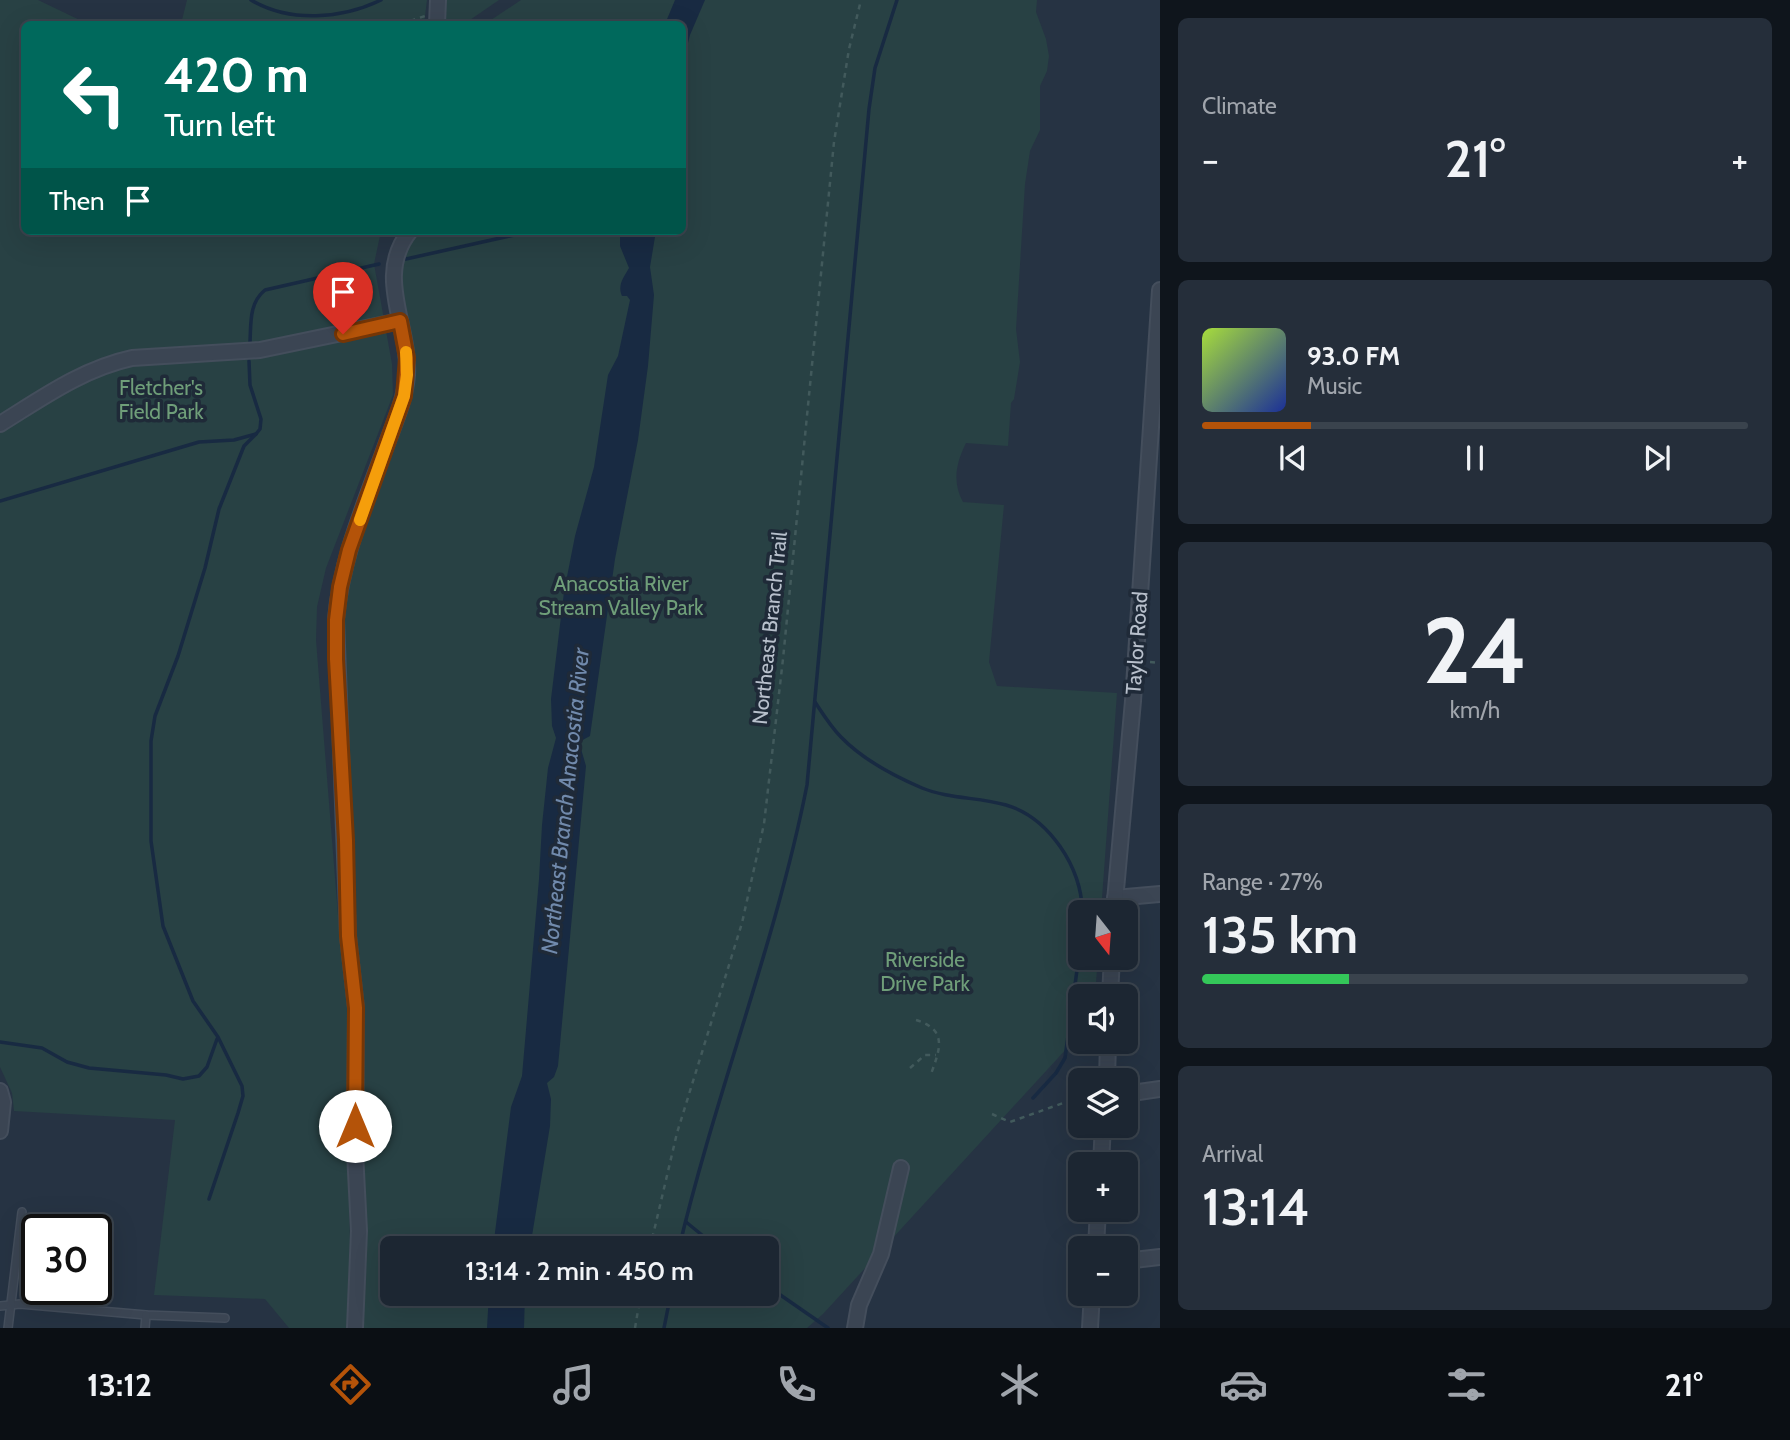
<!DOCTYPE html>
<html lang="en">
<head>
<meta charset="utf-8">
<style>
	body { margin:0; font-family:Cabin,sans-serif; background:#252e3a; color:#f1f3f6; height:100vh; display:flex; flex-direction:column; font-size:26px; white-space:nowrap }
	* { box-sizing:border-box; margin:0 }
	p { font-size:23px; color:#a0a5ac }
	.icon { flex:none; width:38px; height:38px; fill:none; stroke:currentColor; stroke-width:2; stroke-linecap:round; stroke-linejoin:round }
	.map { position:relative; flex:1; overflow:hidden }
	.drawer { display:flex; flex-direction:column; gap:18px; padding:18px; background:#0f151c; width:630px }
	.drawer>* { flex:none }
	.top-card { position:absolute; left:21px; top:21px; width:665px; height:214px; border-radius:10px; box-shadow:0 7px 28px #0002,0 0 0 2px #3a434d; background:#00695c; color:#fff; overflow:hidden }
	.needle { width:46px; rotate:163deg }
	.buttons { position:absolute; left:1068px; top:900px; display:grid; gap:14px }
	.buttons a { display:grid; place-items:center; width:70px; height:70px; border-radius:10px; background:#1c2632; box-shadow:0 7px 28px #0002,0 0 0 2px #3a434d; font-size:35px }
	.speed { position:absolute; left:21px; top:1214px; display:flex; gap:14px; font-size:35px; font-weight:700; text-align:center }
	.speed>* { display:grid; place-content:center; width:91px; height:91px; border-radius:50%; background:#1c2632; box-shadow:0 7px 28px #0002,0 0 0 2px #3a434d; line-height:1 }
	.speed .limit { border:4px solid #111; border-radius:10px; background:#fff; color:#111 }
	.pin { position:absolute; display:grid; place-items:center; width:60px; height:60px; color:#fff; margin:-72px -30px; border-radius:50% 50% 50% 0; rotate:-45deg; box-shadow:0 0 7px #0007 }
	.pin .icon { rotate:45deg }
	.me { position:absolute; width:77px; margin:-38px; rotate:0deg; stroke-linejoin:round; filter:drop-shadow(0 0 5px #0008) }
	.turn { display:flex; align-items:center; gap:24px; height:147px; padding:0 28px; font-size:32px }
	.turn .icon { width:91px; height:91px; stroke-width:2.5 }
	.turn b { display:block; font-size:49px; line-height:60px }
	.then { display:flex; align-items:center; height:66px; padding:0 28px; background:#0003; gap:14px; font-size:26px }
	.big { font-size:52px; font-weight:600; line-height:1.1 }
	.drawer .tile { flex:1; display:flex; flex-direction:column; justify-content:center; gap:10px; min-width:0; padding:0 24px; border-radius:10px; background:#252e3a }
	.drawer .dial { align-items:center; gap:0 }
	.dial b { font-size:91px; line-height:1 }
	.song { display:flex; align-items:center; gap:21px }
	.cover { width:84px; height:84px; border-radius:10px; background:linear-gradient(135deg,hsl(80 70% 55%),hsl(230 70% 35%)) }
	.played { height:7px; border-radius:4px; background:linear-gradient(90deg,#b45309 20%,#3a434d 20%) }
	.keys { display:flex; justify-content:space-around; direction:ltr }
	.heat { display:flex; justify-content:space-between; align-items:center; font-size:38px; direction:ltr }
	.charge { height:10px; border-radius:5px; background:linear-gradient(90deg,#34c759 27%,#3a434d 0) }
	.trip { position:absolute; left:380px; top:1236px; width:399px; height:70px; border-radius:10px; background:#1c2632; box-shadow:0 7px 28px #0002,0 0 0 2px #3a434d; font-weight:600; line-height:70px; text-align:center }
	.menu { display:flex; height:112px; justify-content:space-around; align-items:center; background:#0b0f14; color:#a0a5ac }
	.menu .icon { width:49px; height:49px }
	.menu .selected { color:#b45309 }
	.menu b { font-size:32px; color:#f1f3f6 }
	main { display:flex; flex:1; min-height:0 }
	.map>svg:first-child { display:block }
</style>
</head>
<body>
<main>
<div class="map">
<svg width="1160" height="1328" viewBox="0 0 1160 1328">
	<rect width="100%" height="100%" fill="#263343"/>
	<g fill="#284144" fill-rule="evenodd">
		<polygon points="0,0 38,0 88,24 24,24 24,231 381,231 374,264 392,364 393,395 326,568 317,607 316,640 340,940 349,999 347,1090 350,1242 347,1328 289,1328 265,1299 154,1295 175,1120 14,1111 12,1093 0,1067"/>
		<polygon points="187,0 427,0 424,24 181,24"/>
		<polygon points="441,0 499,0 464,24 441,24"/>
		<path d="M521,0H1037L1036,12L1046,39L1049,56L1047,71L1040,86V130L1030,151L1025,184L1016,329L1020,362L1014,399L1011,403L1008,446L966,443C956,463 952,482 963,502L1004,505L989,662L997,686L1117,693L1101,912H1080V957H1098L1095,996H1080V1034L823,1314L807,1328H362L361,998L355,946L336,649L348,566L411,395L410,347L399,281L404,249L420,231H682V24H485ZM392,1248H766V1293H392Z"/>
	</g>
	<g fill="#182a42">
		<polygon points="675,0 705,0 690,35 683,63 682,24 665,24"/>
		<path d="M620,231H656L650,267L654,295L648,366L638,440L615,559L590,736L579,742L586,766L558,1066L554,1077L547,1083L551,1099L550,1126L530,1248H493L511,1107L522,1076L539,879L542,825L548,768L556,738L552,726L551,699L564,592L575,536L594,467L608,375L618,356L630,300L627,296H622C617,285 624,277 629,268L620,246Z"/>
		<polygon points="489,1293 525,1293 524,1328 487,1328"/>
	</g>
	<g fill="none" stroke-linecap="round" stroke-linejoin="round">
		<g stroke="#182a42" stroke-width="3.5">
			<path d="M251,0C290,23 342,19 381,0"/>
			<polyline points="406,259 532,231"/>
			<path d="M250,342C251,323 249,303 265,290L379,264"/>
			<polyline points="0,501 199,442 234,440 256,434 260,429 261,419 250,385 249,361"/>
			<path d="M815,702C823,714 831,727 841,737C862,759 894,776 922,788C949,799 978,797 1006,805C1048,817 1083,868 1082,912"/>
			<polyline points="0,1042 42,1048 67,1062 89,1068 166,1075 183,1079 199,1076 207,1067 217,1039"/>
			<polyline points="1033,1098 1056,1073 1065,1058 1080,948"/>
			<polyline points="209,1199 238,1113 243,1096 242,1086 218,1037 193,1001 163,926 151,841 151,741 155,716 178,656 205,568 219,509 244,446 256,434"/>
			<polyline points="686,1222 718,1248"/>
			<path d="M679,1248C716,1092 776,942 807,785L869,109L875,68L897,0"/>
			<polyline points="766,1285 828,1328"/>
			<polyline points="664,1328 671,1293"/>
		</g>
		<g stroke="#444e5c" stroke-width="10">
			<g id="service">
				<polyline points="0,1306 20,1304 146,1315 225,1318"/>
				<polyline points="8,1328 22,1212"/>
				<polyline points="145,1328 146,1315"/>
			</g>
		</g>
		<g stroke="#444e5c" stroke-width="18">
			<g id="minor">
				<polyline points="437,24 438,0"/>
				<path d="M0,424C42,398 82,369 132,358L260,350L400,321"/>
				<polyline points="1115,898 1160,894"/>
				<polyline points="1114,912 1133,701 1160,290"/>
				<polyline points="1110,996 1112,957"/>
				<polyline points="1107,1080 1108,1041"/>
				<polyline points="0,1091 3,1102 0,1131"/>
				<polyline points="1125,1094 1160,1089"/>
				<polyline points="1101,1164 1103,1125"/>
				<polyline points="1096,1248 1098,1209"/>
				<polyline points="1125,1261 1160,1257"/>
				<path d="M355,1328L359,1231L355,1152L356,1008L348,936L336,619C341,560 364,506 384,451C393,426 405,401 407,375C410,325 374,276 410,231"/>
				<polyline points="855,1328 859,1305 881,1254 901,1168"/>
				<polyline points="1090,1328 1092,1293"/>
			</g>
		</g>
		<g stroke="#425a5c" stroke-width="2.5" stroke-dasharray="5 5" stroke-linecap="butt">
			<polyline points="401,24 425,16"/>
			<polyline points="1150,662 1160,663"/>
			<path d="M916,1020C948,1030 940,1049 931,1074"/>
			<polyline points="910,1068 925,1055 936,1055"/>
			<polyline points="992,1114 1010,1122 1080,1097"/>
			<polyline points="650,1248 677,1133 742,923 764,824 783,659 834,142 849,49 861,0"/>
			<polyline points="635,1328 641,1293"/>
		</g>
		<use href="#service" stroke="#3b4553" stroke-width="7"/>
		<use href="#minor" stroke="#3b4553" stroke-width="14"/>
	</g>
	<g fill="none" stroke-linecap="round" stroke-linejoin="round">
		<g stroke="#753606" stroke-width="18">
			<polyline id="route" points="343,334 400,321 407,358 404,396 349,550 340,587 336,620 336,659 346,840 348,936 356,1008 355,1126"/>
		</g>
		<use href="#route" stroke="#b45309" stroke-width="12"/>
		<polyline stroke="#f59e0b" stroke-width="12" points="360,520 404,396 407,375 406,352"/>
	</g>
	<g text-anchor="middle" stroke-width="7" stroke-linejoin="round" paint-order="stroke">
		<g font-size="21" fill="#6f9e79" stroke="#1f2a38">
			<text x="161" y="395">Fletcher's<tspan x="161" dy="24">Field Park</tspan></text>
			<text x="621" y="591">Anacostia River<tspan x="621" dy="24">Stream Valley Park</tspan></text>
			<text x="925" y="967">Riverside<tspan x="925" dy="24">Drive Park</tspan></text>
		</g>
		<g font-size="21" fill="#b8c0cc" stroke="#1f2a38">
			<text transform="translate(770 628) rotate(-84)" y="7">Northeast Branch Trail</text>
			<text transform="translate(1137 643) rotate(-86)" y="7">Taylor Road</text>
		</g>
		<g font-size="23" font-style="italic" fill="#718aac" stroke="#1f2a38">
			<text transform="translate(565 801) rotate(-84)" y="8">Northeast Branch Anacostia River</text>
		</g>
	</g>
</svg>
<div class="buttons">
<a><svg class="needle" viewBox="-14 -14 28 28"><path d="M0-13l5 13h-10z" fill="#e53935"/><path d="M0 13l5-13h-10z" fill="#a0a5ac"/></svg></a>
<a><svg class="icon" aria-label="sound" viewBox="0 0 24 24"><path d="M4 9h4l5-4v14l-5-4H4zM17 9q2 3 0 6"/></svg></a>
<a><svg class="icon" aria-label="layers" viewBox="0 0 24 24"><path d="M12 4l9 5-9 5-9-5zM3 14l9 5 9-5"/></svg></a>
<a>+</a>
<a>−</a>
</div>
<div class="speed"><div class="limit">30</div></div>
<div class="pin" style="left:343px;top:334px;background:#d93025"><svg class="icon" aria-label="arrive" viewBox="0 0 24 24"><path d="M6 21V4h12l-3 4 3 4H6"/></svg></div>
<svg class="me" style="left:355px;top:1126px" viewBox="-20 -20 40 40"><circle r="19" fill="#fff"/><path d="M0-13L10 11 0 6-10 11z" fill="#b45309"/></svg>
<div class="trip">13:14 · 2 min · 450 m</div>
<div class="top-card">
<div class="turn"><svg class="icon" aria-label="left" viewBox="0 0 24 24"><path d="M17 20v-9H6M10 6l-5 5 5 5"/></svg><div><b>420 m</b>Turn left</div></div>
<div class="then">Then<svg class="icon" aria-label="arrive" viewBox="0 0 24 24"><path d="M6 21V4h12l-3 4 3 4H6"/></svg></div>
</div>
</div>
<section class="drawer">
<div class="tile"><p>Climate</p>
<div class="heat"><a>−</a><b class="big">21°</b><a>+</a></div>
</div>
<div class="tile">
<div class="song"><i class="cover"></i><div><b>93.0 FM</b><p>Music</p></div></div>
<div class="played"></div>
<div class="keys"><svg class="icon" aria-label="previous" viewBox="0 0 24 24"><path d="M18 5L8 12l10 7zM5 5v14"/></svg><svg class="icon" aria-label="pause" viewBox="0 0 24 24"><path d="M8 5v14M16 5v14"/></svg><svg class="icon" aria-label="next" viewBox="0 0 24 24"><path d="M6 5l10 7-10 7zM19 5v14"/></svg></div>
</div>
<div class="tile dial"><b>24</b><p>km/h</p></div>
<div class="tile"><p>Range · 27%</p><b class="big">135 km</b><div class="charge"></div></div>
<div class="tile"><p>Arrival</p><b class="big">13:14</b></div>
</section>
</main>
<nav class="menu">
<b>13:12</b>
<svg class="icon selected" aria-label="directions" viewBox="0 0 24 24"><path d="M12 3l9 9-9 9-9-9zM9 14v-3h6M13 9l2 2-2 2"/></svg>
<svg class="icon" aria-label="music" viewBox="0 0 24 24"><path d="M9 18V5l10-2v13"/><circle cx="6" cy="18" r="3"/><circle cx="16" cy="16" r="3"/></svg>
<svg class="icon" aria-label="phone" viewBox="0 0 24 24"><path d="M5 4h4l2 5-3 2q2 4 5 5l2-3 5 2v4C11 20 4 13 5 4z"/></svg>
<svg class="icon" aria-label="climate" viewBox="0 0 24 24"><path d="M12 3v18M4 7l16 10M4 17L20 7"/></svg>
<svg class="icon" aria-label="car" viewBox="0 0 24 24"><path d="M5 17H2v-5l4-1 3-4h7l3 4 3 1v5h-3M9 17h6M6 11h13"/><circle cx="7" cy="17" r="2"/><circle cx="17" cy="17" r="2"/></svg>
<svg class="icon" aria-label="filters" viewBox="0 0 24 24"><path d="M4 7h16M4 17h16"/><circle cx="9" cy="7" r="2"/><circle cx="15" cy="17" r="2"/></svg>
<b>21°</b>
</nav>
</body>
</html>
